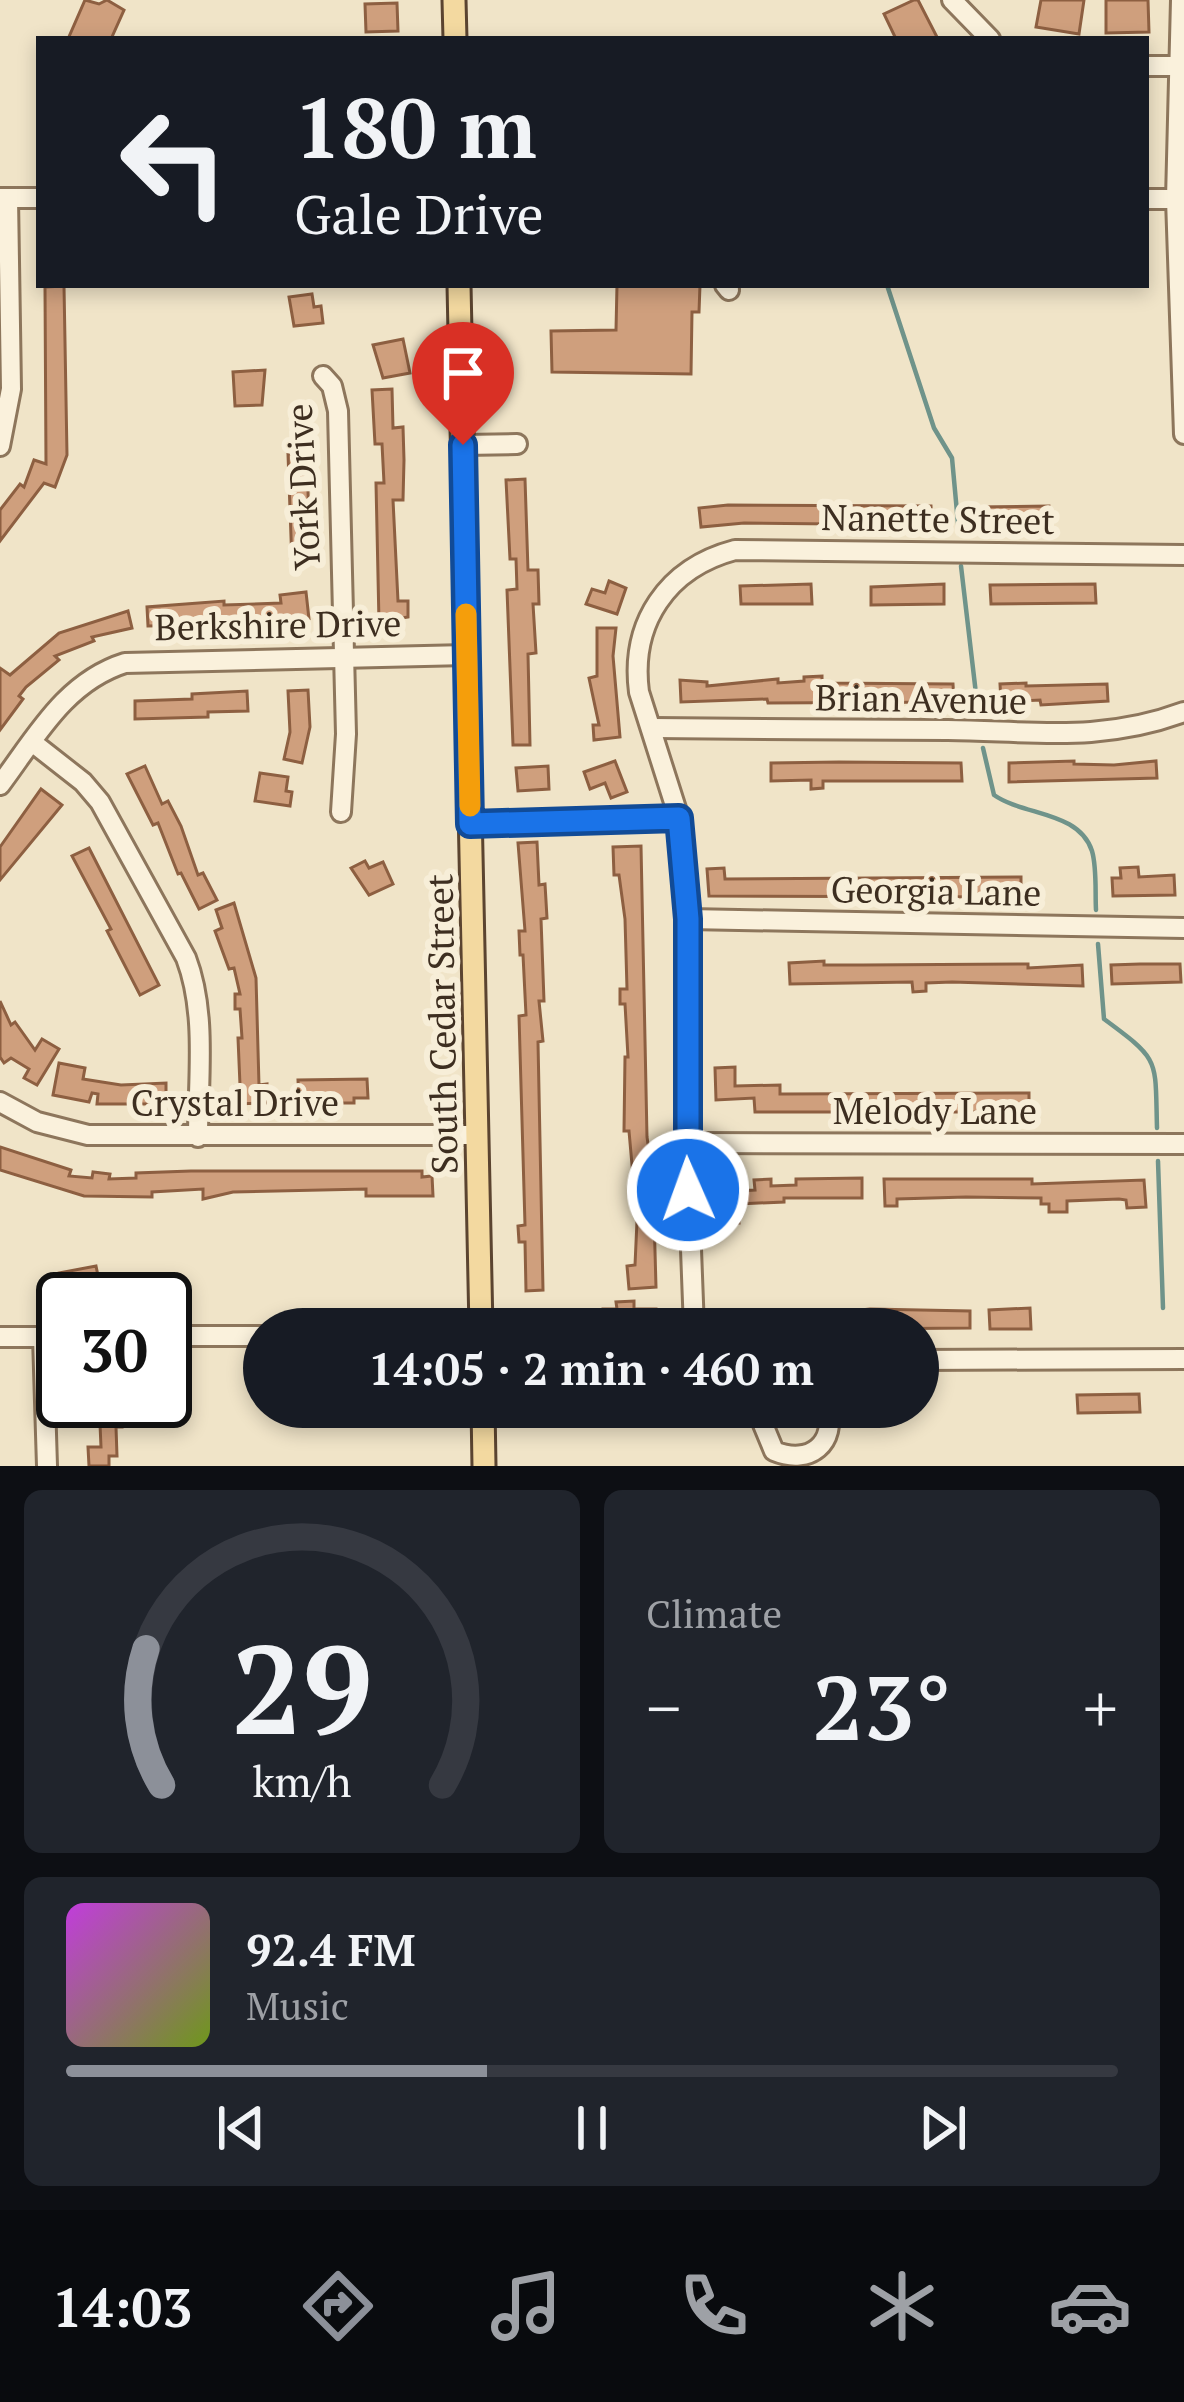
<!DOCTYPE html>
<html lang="en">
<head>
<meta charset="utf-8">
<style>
	body { margin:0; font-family:"PT Serif",serif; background:#20242c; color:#f1f3f6; height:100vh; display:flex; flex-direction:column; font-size:45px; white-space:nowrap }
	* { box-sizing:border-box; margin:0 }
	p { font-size:39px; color:#9ea1a6 }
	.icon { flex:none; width:66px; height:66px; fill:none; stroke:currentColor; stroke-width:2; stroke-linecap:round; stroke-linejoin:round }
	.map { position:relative; height:1466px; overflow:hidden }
	.drawer { display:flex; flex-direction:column; gap:24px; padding:24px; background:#0d0f14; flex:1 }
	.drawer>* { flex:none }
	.guide { position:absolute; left:36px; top:36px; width:1113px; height:252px; border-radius:0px; box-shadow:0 6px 18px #0003; background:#171b24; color:#f1f3f6; overflow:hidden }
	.speed { position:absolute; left:36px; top:1272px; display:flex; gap:24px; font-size:60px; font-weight:700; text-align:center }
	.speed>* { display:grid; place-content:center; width:156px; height:156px; border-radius:50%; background:#171b24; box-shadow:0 6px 18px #0003; line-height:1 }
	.speed .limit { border:6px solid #111; border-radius:18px; background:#fff; color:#111 }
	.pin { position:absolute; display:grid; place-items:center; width:102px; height:102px; color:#fff; margin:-123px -51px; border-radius:50% 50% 50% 0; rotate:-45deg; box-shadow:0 0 12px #0007 }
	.pin .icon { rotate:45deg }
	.me { position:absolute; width:132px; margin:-66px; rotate:358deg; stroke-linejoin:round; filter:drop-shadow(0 0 9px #0008) }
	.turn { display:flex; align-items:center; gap:42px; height:252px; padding:0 60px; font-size:54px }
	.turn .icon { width:156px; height:156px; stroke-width:2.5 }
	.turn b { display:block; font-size:84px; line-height:102px }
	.big { font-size:90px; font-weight:600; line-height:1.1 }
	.drawer .card { flex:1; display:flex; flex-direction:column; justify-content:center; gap:18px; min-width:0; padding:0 42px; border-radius:18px; background:#20242c }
	.drawer .dial { align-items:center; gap:0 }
	.dial svg { height:312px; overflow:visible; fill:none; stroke:#363941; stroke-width:7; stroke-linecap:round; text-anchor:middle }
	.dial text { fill:#f1f3f6; stroke:none }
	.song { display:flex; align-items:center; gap:36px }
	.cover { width:144px; height:144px; border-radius:18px; background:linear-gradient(135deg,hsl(290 70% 55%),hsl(80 70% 35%)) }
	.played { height:12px; border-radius:6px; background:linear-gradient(90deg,#8c9099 40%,#363941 40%) }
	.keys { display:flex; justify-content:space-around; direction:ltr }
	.heat { display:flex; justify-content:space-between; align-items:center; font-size:66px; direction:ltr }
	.drawer .tiles { flex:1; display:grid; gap:24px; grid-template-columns:1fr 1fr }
	.card:last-child { grid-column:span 2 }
	.trip { position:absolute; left:243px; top:1308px; width:696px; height:120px; border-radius:60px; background:#171b24; box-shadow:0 6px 18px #0003; font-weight:600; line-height:120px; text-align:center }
	.menu { display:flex; height:192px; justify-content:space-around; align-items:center; background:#090b0e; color:#9ea1a6 }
	.menu .icon { width:84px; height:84px }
	.menu .current { color:#8c9099 }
	.menu b { font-size:54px; color:#f1f3f6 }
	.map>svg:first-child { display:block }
</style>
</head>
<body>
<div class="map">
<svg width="1184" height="1466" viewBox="0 0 1184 1466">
	<rect width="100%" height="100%" fill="#f0e4c8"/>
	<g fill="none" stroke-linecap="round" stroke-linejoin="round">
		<g stroke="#6f938a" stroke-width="4.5">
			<polyline points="887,285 934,428 952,458 959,534"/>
			<polyline points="961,566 978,711"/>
			<path d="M983,748L994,795C1024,816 1079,811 1092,851C1097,868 1095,892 1096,910"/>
			<path d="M1098,944L1104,1019C1161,1061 1155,1058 1157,1128"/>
			<polyline points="1158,1161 1163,1308"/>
		</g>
	</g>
	<g fill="#cf9f7d" stroke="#8d5f41" stroke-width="3">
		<polygon points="85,0 99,4 107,0 124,10 111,39 68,39"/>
		<polygon points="914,0 918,0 938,39 896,39 884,14"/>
		<polygon points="1041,0 1084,0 1079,34 1036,27"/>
		<polygon points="1106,0 1148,0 1149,32 1106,33"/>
		<polygon points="397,3 398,31 366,32 365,4"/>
		<polygon points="617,285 700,285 699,312 692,312 691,374 552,372 551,331 616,330"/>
		<polygon points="64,286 67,455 55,487 44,483 0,541 0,510 20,484 24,487 34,460 46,464 45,287"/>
		<polygon points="312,294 314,307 321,306 323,323 294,326 289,297"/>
		<polygon points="403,339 410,373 383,378 373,345"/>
		<polygon points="265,370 262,405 235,406 233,372"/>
		<polygon points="392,389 393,428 403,427 404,460 403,500 393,500 398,601 408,601 408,617 379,622 376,483 384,483 382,444 375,444 372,390"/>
		<polygon points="307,453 310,564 292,564 288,454"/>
		<polygon points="525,479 528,570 538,570 539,604 533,604 536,653 528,654 530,745 513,745 507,590 517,589 516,559 510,559 506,480"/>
		<polygon points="728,505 931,506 932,525 744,523 701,527 699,508"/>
		<polygon points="1049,506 1050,524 976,525 976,507"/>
		<polygon points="609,581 626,588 617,614 586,604 592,589 605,593"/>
		<polygon points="811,584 812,604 741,604 740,586"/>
		<polygon points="944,584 944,604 871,605 871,587"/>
		<polygon points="1095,584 1096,603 991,604 990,585"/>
		<polygon points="306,592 309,619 298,622 239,624 239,619 211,620 211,625 148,626 147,607 224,601 224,605 281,603 280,595"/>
		<polygon points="128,611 132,628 92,637 94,641 55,656 59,660 26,687 19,696 23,699 0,730 0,668 10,675 59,633"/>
		<polygon points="597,628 616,628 613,656 620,737 594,740 593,725 599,725 589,678 597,676"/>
		<polygon points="822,676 822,683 953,684 954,702 768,703 767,699 681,702 680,680 707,682 707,686 778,679 778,683 804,681 804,677"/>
		<polygon points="1026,683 1026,686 1107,684 1108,701 1041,705 1040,700 1001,702 1000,684"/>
		<polygon points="308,690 310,727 302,763 284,759 290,732 288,691"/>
		<polygon points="247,691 248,711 208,712 208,717 135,719 135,701 192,699 192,694"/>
		<polygon points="615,761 627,792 611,798 605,783 590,789 584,772"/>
		<polygon points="1074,761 1074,764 1114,765 1156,761 1157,778 1009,782 1009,763"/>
		<polygon points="839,762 961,763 962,781 823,781 823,788 811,789 811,780 771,781 771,763"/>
		<polygon points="145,766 162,804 168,801 181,826 198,875 203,873 217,900 199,909 181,873 178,874 158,823 153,825 127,774"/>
		<polygon points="548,766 549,789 518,791 516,768"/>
		<polygon points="260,773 288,777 286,791 292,792 290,806 255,801"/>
		<polygon points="41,789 62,805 0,880 0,847"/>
		<polygon points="537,842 539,885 545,884 547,918 541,919 544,1001 539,1001 543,1041 538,1042 543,1290 526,1291 525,1242 519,1242 518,1226 525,1225 519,1016 526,1015 523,955 520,955 519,931 525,931 518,843"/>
		<polygon points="641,846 647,1137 653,1179 656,1287 629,1289 627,1266 635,1265 637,1221 629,1131 624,1131 625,1057 628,1057 625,1004 620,1004 620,989 627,989 625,919 619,875 614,875 613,847"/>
		<polygon points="89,848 159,985 140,995 107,931 111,929 72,856"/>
		<polygon points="365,861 369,868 383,862 393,884 369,895 351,868"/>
		<polygon points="1138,867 1139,877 1174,875 1175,895 1113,896 1112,878 1121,878 1120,868"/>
		<polygon points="724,868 725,879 1021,877 1021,897 709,896 707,869"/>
		<polygon points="234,903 256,978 259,1085 267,1084 267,1103 236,1104 235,1086 240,1085 238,1038 242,1038 240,1009 235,1009 235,994 240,994 234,968 229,969 215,931 222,928 216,910"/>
		<polygon points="824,961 824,965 863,965 1028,964 1028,968 1082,965 1083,986 952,982 926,983 926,991 913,992 912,982 790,984 789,963"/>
		<polygon points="1140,964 1180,964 1181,982 1112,984 1111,965"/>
		<polygon points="0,1001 11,1025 15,1022 35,1050 42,1039 59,1049 37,1085 24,1078 29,1069 11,1058 4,1063 0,1057"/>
		<polygon points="59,1063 85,1068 83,1079 121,1085 166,1083 166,1104 97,1104 98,1094 92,1093 89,1102 53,1095"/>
		<polygon points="735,1067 735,1086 780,1085 780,1094 785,1094 1029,1093 1029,1112 755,1112 754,1098 716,1100 715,1068"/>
		<polygon points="367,1079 368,1098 354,1098 354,1103 339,1103 338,1097 299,1103 298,1080"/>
		<polygon points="0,1147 71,1170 69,1176 92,1178 93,1172 110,1174 109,1179 136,1178 136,1173 191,1171 422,1171 422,1177 432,1176 433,1196 366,1196 366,1189 233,1192 203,1199 203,1189 152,1192 152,1197 84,1196 0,1170"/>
		<polygon points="862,1178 862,1198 784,1198 784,1202 738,1204 739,1223 719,1223 717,1192 755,1190 754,1180 771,1179 771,1186 796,1185 796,1179"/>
		<polygon points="884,1179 1032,1179 1032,1184 1144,1180 1146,1207 1127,1208 1126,1200 1119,1199 1067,1201 1067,1212 1049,1212 1049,1204 1041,1204 1041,1198 966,1197 897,1199 897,1206 885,1206"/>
		<polygon points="96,1266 101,1290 60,1293 59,1273"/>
		<polygon points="634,1301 634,1309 656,1309 656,1329 603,1329 603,1309 617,1309 616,1302"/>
		<polygon points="1030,1308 1031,1329 990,1329 989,1310"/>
		<polygon points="870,1309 970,1311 970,1328 852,1329 850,1311"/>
		<polygon points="826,1310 827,1328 723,1329 723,1311"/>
		<polygon points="1139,1394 1140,1412 1078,1413 1077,1395"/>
		<polygon points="99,1401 121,1401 122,1427 116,1427 117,1456 109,1456 109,1466 89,1466 88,1447 101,1447"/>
	</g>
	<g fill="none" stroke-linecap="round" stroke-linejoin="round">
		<g stroke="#8d765c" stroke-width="24">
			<g id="minor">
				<polyline points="952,0 990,39"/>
				<polyline points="1181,0 1176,199 1184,434"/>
				<polyline points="1146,66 1181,66"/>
				<polyline points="0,198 39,198"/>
				<polyline points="1146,199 1184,199"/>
				<polyline points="725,285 729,290"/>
				<polyline points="323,376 332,386 338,411 346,734 341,812"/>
				<polyline points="463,445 517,444"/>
				<polyline points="0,446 11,389 8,198"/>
				<path d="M653,728C751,729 850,730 948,730C1033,731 1101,743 1184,712"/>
				<path d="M32,742L83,782L100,802L186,958C207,1013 198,1078 198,1137"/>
				<path d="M0,785C36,737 65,682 125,663L467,655"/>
				<polyline points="470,824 679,818"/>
				<polyline points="688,919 1184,928"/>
				<polyline points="0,1102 37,1122 88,1135 477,1135"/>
				<polyline points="687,1143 1184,1144"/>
				<path d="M694,1329L687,1143L688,919L679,818L639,692C630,623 667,568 735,550L1184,555"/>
				<polyline points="165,1336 264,1336"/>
				<polyline points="0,1337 63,1337"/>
				<polyline points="43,1337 47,1466"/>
				<polyline points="918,1360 1184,1359"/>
				<path d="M767,1407L762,1422L774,1451C810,1466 837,1443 827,1407"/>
			</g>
		</g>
		<g stroke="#5b4430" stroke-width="27">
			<g id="major">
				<polyline points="454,0 455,39"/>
				<polyline points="459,285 481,1329"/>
				<polyline points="483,1407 484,1466"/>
			</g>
		</g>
		<use href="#minor" stroke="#faf1dc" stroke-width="18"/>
		<use href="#major" stroke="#f3d9a0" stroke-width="21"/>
	</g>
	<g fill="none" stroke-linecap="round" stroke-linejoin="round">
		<g stroke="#114b97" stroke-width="30">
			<polyline id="route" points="463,445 470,824 679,818 688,919 688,1190"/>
		</g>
		<use href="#route" stroke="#1a73e8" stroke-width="21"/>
		<polyline stroke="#f59e0b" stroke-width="21" points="466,614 470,806"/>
	</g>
	<g text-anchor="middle" stroke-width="12" stroke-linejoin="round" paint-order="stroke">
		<g font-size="36" fill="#3d2e20" stroke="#f7eed8">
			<text transform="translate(303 487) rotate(-93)" y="13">York Drive</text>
			<text transform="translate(938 519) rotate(1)" y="13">Nanette Street</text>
			<text transform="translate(278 625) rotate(-1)" y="13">Berkshire Drive</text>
			<text transform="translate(921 699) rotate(1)" y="13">Brian Avenue</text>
			<text transform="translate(936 891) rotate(1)" y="13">Georgia Lane</text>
			<text transform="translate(442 1024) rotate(-91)" y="13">South Cedar Street</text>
			<text x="235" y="1116">Crystal Drive</text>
			<text x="935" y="1124">Melody Lane</text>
		</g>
	</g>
</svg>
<div class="speed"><div class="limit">30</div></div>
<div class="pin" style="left:463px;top:445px;background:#d93025"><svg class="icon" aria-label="arrive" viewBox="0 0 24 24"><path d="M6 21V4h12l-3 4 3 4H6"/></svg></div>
<svg class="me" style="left:688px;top:1190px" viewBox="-20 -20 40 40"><circle r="17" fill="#1a73e8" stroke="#fff" stroke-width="3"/><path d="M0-11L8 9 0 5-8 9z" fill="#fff"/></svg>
<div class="trip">14:05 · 2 min · 460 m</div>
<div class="guide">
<div class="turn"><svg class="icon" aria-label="left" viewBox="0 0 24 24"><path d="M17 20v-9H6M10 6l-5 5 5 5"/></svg><div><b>180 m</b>Gale Drive</div></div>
</div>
</div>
<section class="drawer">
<div class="tiles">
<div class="card dial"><svg viewBox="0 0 100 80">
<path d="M14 69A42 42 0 1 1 86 69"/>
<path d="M14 69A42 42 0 0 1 10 34" stroke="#8c9099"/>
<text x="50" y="56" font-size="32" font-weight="700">29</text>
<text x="50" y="72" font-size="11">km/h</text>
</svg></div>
<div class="card"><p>Climate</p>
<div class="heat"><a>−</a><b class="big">23°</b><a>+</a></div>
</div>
<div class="card">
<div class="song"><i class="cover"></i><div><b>92.4 FM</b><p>Music</p></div></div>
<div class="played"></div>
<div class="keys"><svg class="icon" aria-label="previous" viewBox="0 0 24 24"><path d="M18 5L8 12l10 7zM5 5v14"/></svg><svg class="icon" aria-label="pause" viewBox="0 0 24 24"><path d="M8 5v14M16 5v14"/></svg><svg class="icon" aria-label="next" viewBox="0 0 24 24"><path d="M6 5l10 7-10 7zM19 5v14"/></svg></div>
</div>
</div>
</section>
<nav class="menu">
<b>14:03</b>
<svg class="icon current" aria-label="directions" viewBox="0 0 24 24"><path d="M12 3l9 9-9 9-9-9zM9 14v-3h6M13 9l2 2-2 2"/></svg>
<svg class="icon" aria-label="music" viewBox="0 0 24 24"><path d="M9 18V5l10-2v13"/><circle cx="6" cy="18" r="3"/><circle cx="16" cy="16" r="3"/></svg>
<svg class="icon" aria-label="phone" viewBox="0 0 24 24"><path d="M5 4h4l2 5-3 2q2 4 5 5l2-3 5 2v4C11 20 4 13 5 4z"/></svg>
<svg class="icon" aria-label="climate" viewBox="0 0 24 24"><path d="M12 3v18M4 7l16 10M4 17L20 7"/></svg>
<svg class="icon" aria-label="car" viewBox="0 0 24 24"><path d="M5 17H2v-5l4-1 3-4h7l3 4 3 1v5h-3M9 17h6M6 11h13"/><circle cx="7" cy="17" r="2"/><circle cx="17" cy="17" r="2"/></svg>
</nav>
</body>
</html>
